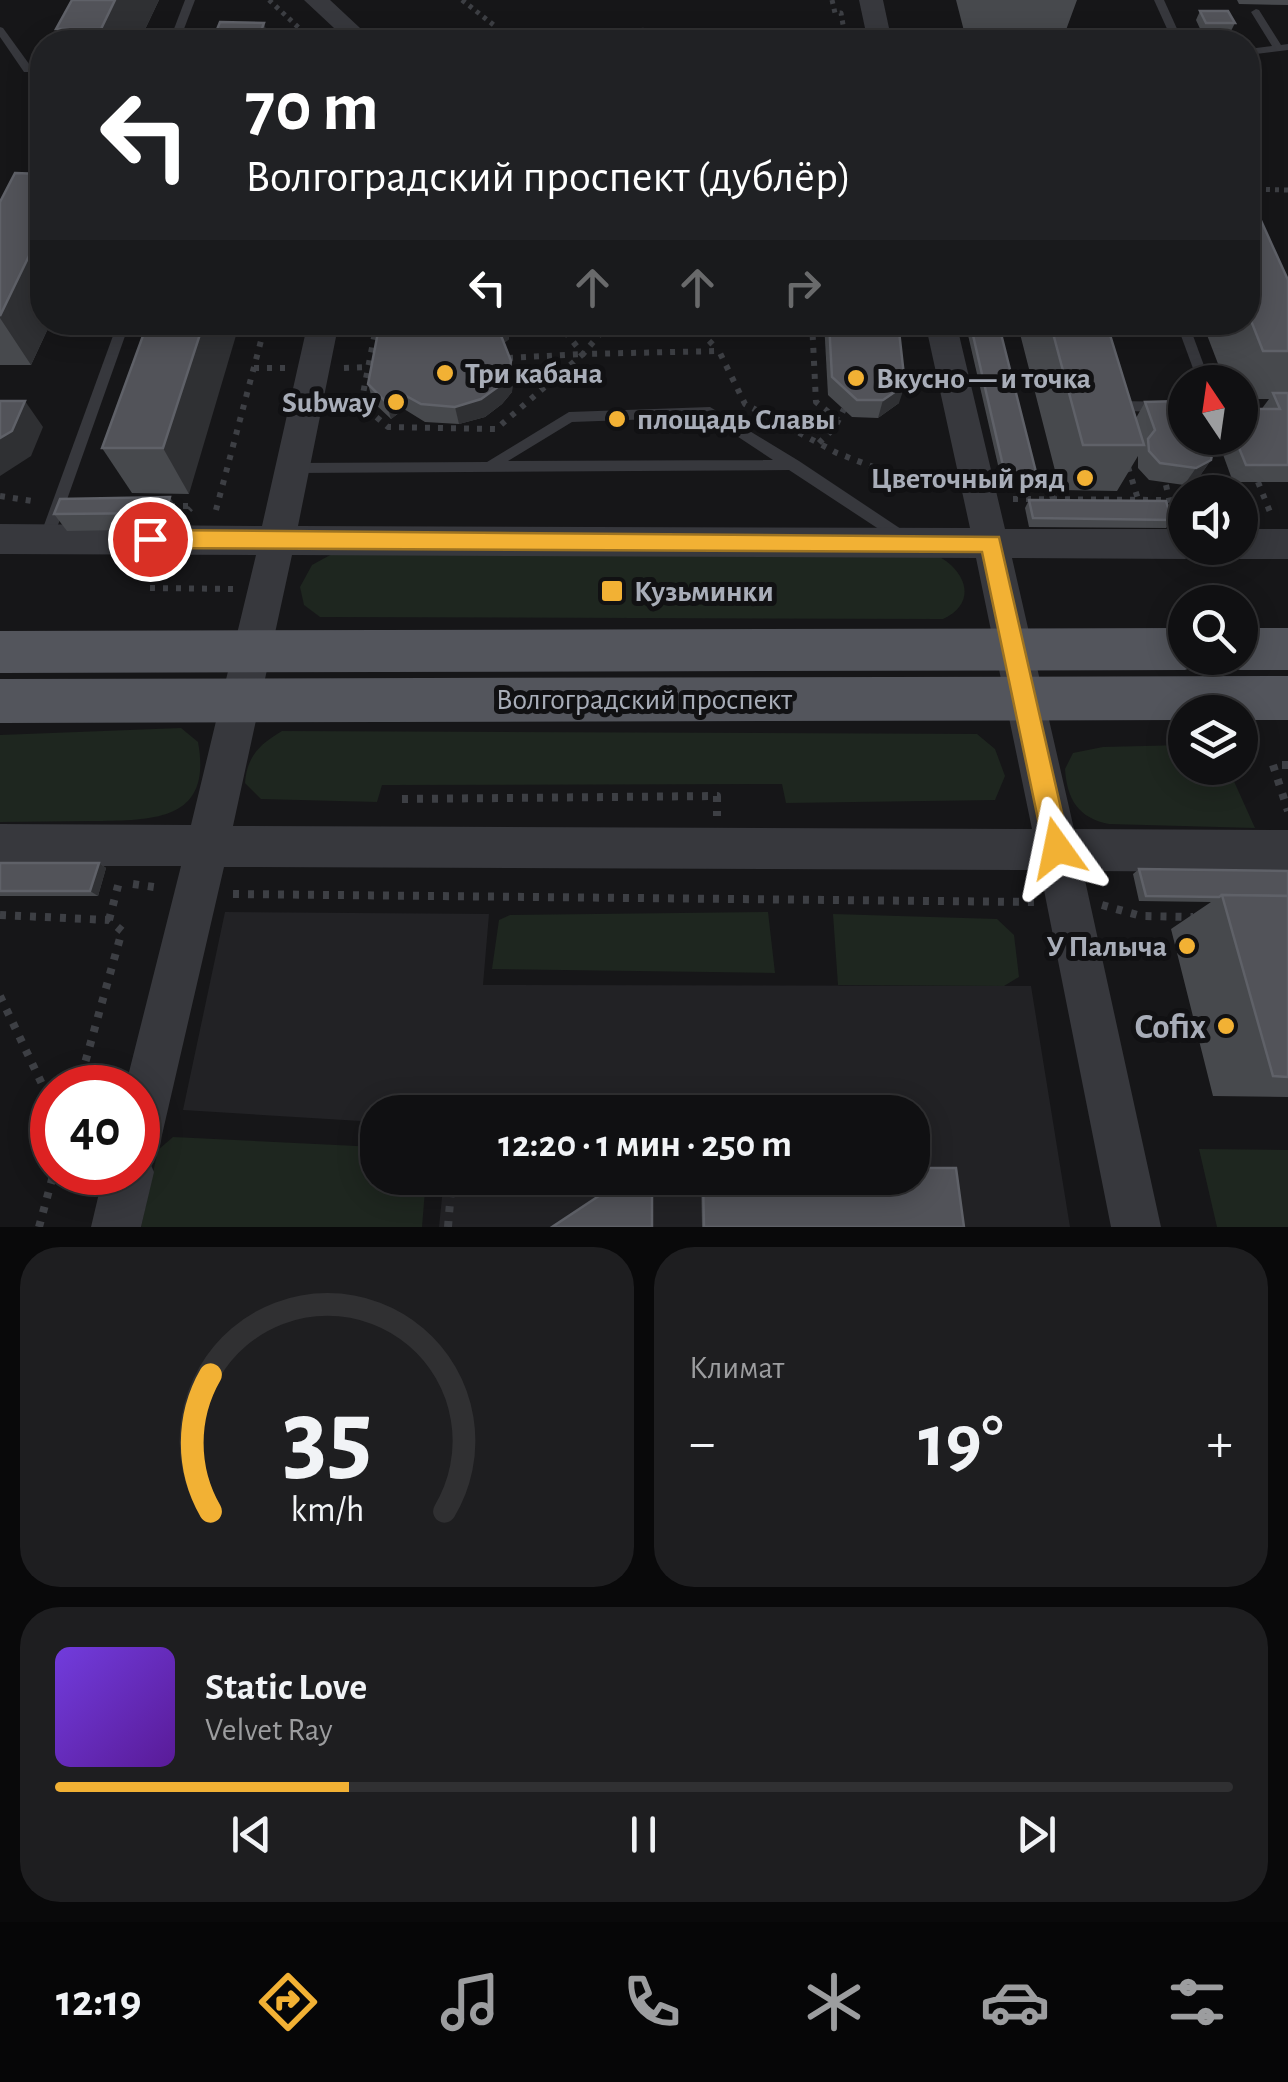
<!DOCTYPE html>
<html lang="ru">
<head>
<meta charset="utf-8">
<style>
	body { margin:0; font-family:"Alegreya Sans",sans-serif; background:#1e1e20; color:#f1f3f6; height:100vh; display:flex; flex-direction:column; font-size:38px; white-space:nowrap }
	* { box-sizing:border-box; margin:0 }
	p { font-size:32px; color:#9c9d9f }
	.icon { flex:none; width:55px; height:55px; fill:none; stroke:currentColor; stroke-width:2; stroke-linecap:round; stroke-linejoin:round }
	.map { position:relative; height:1227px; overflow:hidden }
	.side { display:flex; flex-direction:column; gap:20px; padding:20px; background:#09090a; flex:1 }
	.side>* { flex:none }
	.banner { position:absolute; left:30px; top:30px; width:1230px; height:305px; border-radius:40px; box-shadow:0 5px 25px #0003,0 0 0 2px #303032; background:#202124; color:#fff; overflow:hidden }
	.needle { width:65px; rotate:347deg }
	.controls { position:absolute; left:1168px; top:365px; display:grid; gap:20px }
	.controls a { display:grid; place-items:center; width:90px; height:90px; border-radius:50%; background:#101012; box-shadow:0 5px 25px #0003,0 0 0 2px #303032; font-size:50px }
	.speed { position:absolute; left:30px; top:1065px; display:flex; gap:20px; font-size:50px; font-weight:700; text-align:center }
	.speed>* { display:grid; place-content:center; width:130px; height:130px; border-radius:50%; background:#101012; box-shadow:0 5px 25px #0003,0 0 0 2px #303032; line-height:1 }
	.speed .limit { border:15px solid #d22; background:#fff; color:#111 }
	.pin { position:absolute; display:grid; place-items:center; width:85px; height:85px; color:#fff; margin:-42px; border:5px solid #fff; border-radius:50%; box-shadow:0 2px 10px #0007 }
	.me { position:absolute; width:110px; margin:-55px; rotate:348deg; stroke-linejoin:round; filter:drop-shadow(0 0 8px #0008) }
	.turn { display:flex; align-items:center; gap:35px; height:210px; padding:0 50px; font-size:45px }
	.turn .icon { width:130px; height:130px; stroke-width:2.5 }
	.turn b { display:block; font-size:70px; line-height:85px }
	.lanes { display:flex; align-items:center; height:95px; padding:0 50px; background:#0003; justify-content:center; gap:50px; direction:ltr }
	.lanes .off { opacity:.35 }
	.big { font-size:75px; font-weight:700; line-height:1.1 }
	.side .widget { flex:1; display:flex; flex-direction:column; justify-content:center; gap:15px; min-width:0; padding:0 35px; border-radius:40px; background:#1e1e20 }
	.side .dial { align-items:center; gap:0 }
	.dial svg { height:260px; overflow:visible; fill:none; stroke:#303032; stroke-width:7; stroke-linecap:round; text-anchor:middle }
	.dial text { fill:#f1f3f6; stroke:none }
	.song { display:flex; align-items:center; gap:30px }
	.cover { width:120px; height:120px; border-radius:15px; background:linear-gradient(135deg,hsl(260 70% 55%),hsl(270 70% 35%)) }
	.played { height:10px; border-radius:5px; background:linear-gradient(90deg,#f2b134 25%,#303032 25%) }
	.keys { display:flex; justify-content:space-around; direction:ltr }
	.heat { display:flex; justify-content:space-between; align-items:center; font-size:55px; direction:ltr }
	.side .tiles { flex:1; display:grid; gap:20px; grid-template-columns:1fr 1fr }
	.widget:last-child { grid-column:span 2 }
	.trip { position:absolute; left:360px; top:1095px; width:570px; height:100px; border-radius:40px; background:#101012; box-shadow:0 5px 25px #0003,0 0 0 2px #303032; font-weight:700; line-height:100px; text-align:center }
	.dock { display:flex; height:160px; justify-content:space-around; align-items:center; background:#060607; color:#9c9d9f }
	.dock .icon { width:70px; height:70px }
	.dock .current { color:#f2b134 }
	.dock b { font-size:45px; color:#f1f3f6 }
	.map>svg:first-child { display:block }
</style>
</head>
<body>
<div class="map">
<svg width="1288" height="1227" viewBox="0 0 1288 1227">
	<rect width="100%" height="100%" fill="#161618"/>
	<polygon fill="#222225" points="225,912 489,914 483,985 1031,986 1070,1227 439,1227 444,1178 912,1178 912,1112 378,1112 377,1122 183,1110"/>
	<g fill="#1e261f">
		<path d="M332,554L938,556C966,571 978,603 943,619L320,617L304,605L300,587L312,565Z"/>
		<path d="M181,728L198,742C213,822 152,820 93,821C62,821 31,822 0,822V735Z"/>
		<path d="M282,731L977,734L995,749L1005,776L995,800L786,803L782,784L382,785L377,802L261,799L245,783C247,756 260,744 282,731Z"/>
		<path d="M1185,745V768H1228L1255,828L1109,824C1078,818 1067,799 1065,769L1073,753L1103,747Z"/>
		<polygon points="768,912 775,973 492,969 499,920 510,915"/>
		<polygon points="833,914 997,919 1014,935 1019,977 1004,986 838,985"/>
		<polygon points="173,1137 377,1147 378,1178 426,1178 422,1227 141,1227 158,1150"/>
		<polygon points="1199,1149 1288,1150 1288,1227 1217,1227"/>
	</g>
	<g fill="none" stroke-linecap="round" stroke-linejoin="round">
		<g stroke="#3d3f44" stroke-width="5" stroke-dasharray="4 5" stroke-linecap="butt">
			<polyline points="269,0 314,42"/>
			<polyline points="462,0 495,26"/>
			<polyline points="832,0 835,13 841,13 846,42"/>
			<polyline points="641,28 642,42"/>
			<polyline points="739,30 741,42"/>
			<polyline points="544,42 545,27"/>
			<polyline points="1248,189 1288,190"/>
		</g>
		<g stroke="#3d3f44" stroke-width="6" stroke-dasharray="5 8" stroke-linecap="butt">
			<polyline points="377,322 361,404 388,427 496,429 583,354 719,351 745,404 837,453 915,483 946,483"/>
			<polyline points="557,322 583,354 610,322"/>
			<polyline points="691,322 718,350"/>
			<polyline points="812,322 816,402 838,420"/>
			<polyline points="508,358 582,354"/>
			<polyline points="254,368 286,368"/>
			<polyline points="344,368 368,367"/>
			<polyline points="819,443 835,427 844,409"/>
			<polyline points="1128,467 1138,499"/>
			<polyline points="1258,482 1272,517"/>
			<polyline points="1166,485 1173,517"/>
			<polyline points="0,496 38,502"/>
			<polyline points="1013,499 1167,500"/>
			<polyline points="1053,499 1048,479 1057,479"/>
			<polyline points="170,506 193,506 189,510"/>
			<polyline points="216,510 266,322"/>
			<polyline points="150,588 234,589"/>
		</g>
		<g stroke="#3d3f44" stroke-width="8" stroke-dasharray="6 9" stroke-linecap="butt">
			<polyline points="1288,765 1273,765 1288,811"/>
			<polyline points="402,799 717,796 717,816"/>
			<polyline points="133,884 161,888"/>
			<polyline points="233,894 1035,902"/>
			<polyline points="1102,905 1141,916 1193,917"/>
			<polyline points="0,915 109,920 122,931 78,1088"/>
			<polyline points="109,920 119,882"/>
			<polyline points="0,996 52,1105"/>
			<polyline points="39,1227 54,1172"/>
			<polyline points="448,1227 452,1178"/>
		</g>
		<g fill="#37383d" fill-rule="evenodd">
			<polygon points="185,0 195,0 179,42 169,42"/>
			<polygon points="1154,0 1164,0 1183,42 1173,42"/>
			<polygon points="1256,9 1259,10 1281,45 1288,44 1288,50 1248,55 1248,49 1272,46 1251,12"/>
			<polygon points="0,27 3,28 32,68 32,72 24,72 0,37"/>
			<polygon points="118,322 130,322 53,539 46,545 39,539"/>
			<polygon points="1176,322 1188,322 1210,382 1198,382"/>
			<polygon points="1114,401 1185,402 1185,412 1114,411 1107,406"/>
			<path d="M710,407L799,461L907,533L909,537L907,541H897L789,470L294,473L287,468L294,463L487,462L569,412ZM708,417L773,460L508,461L572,422Z"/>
		</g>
		<g fill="#37383d" fill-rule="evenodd">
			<polygon points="304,0 330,0 375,42 349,42"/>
			<polygon points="859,0 883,0 892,42 868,42"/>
			<path d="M308,322H339L298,526L970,528L925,322H956L1005,529H1185V548H1201L1198,554L1185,559L1012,558L1074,829L1288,830V872L1083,871L1161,1227H1111L1040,870L224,867L162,1135L155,1152L147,1156L154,1172L141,1227H91L104,1172H138V1088H125L181,866H0V824L191,825L256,555L0,554V524L262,526ZM292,555L976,558L1032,829L233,826Z"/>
			<polygon points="1240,529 1288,529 1288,559 1240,559 1227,554 1224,548 1240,548"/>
		</g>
		<g fill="#53555c" fill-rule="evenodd">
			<polygon points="1185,628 1185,658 1205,658 1202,664 1185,670 0,673 0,631"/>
			<polygon points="1240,628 1288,628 1288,670 1240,670 1223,664 1220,658 1240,658"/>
			<polygon points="1288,676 1288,720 1240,720 1240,712 1185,712 1185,720 0,723 0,679"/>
		</g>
	</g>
	<g fill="#47494d">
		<polygon points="72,0 159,0 139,42 63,42 56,29"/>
		<polygon points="956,0 1077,0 1066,30 1113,42 1056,42 1060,32 964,31"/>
		<polygon points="1237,0 1288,0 1288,5 1239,4"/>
		<polygon points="1200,11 1235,23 1230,33 1202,33 1196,20"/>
		<polygon points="1248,192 1288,280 1288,482 1233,482 1217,438 1240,438 1269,399 1240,399 1240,382 1225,382 1202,322 1248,322"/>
		<polygon points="0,202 42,322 51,322 31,365 0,365"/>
		<polygon points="148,322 189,494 132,493 102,448"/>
		<polygon points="380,322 507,322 509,339 504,343 513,378 512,392 502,404 485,417 459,424 425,422 404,409 391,419 373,402 368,384"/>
		<polygon points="824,322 898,322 899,403 878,418 852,417 828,395"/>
		<polygon points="965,322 998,322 1038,480 1034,489 1011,489 1001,478"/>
		<polygon points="1017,322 1106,322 1136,418 1145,402 1211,460 1199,477 1184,485 1149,480 1138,468 1138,456 1117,491 1060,490"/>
		<polygon points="60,499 180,513 176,529 67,531 54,514"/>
		<polygon points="1029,500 1172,520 1166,528 1029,527 1025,508"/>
		<polygon points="0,863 99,863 106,868 98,896 0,896"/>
		<polygon points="1139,869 1288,871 1288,1097 1213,1096 1171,929 1211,902 1139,901 1133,874"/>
		<polygon points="701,1178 912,1178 964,1227 702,1227"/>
	</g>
	<g fill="#2f3033">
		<polygon points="115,0 159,0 139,42 107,42 101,29"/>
		<polygon points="264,23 270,42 257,42"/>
		<polygon points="42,229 42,322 51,322 31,365 0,318 0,316"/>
		<polygon points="204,322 240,322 189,494 163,448"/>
		<polygon points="504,322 507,322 509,339 501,346 498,328"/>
		<polygon points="511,361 513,378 512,392 502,404 485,417 459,424 455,407"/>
		<polygon points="905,385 899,403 878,418 883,400"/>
		<polygon points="399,392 404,409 391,419 386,402"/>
		<polygon points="25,401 43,427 31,456 0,476 0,438"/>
		<polygon points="1211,460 1199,477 1184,485 1196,468"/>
		<polygon points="170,497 180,513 176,529 166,513"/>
		<polygon points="99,863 106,868 98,896 90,891"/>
	</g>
	<g fill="#525359" stroke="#5f6168" stroke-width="2.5">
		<polygon points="72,0 115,0 101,29 56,29"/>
		<polygon points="1200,11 1228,11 1235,23 1206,23"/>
		<polygon points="220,22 264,23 257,42 212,42"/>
		<polygon points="1060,30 1109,31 1113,42 1064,42"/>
		<polygon points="15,173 42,174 42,229 0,316 0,202"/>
		<polygon points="1248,192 1288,280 1288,351 1263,351 1248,313"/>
		<polygon points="148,322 204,322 163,448 102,448"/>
		<polygon points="380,322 504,322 498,328 511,361 509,375 499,386 481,399 455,407 421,404 399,392 386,402 368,384"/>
		<polygon points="829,322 898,322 905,385 883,400 857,400 832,377"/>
		<polygon points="970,322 998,322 1038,480 1015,481 1004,470"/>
		<polygon points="1050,322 1106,322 1144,445 1083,445"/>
		<polygon points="1273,393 1288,393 1288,465 1246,465 1235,438 1240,438 1240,409 1280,409"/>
		<polygon points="0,401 25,401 12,431 0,438"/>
		<polygon points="1181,401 1185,410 1185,438 1205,438 1213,450 1211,460 1196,468 1160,463 1149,451 1148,439 1155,430 1145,402"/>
		<polygon points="170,497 166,513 54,514 60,499"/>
		<polygon points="1029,500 1166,501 1172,520 1033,518"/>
		<polygon points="0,863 99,863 90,891 0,891"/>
		<polygon points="1139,869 1288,871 1288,896 1222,895 1219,897 1146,896"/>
		<polygon points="1222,895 1288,896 1288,1077 1273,1076"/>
		<polygon points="912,1168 956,1168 964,1227 704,1227 703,1178 912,1178"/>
		<polygon points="626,1178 652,1178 652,1227 552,1227"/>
	</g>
	<polygon fill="#f2b134" stroke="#9d7322" stroke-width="2.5" points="150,530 999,537 1070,848 1066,857 1057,860 1048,857 1044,848 982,552 150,548 139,539"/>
	<g fill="#f2b134" stroke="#111113" stroke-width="4">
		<circle cx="445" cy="373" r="10"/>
		<circle cx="856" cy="378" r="10"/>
		<circle cx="396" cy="402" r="10"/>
		<circle cx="617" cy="419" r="10"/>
		<circle cx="1085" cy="478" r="10"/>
		<rect x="600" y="579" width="24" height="24" rx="5"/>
		<circle cx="1187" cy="946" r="10"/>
		<circle cx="1226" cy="1026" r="10"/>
	</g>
	<g text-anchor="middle" stroke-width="10" stroke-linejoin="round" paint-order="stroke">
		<g font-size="30" font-weight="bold" fill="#a8adb8" stroke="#111113" text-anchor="start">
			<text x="465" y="383">Три кабана</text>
			<text x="876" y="388">Вкусно — и точка</text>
			<text x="376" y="412" text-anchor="end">Subway</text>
			<text x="637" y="429">площадь Славы</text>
			<text x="1065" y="488" text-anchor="end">Цветочный ряд</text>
			<text x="634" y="601">Кузьминки</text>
			<text x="1167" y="956" text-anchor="end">У Палыча</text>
		</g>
		<g font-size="30" fill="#a8adb8" stroke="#111113">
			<text x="644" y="709">Волгоградский проспект</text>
		</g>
		<g font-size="35" font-weight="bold" fill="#a8adb8" stroke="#111113" text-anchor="end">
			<text x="1206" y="1038">Cofix</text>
		</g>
	</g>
</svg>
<div class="controls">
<a><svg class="needle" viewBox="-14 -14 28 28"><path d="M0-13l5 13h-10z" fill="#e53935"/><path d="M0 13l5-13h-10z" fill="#9c9d9f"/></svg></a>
<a><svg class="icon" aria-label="sound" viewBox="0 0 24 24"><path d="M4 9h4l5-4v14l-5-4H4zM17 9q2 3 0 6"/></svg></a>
<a><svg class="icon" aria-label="search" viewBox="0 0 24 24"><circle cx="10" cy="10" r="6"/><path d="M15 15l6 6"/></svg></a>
<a><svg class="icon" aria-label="layers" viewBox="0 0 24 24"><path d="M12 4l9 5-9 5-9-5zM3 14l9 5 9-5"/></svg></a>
</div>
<div class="speed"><div class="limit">40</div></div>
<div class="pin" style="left:150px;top:539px;background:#d93025"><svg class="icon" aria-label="arrive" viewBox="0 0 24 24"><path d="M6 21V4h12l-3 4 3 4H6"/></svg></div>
<svg class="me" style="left:1057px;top:848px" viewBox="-20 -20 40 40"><path d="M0-17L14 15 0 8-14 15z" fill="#f2b134" stroke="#fff" stroke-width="4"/></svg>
<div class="trip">12:20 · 1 мин · 250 m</div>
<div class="banner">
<div class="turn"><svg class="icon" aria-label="left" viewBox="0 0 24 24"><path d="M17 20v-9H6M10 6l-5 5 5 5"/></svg><div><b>70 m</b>Волгоградский проспект (дублёр)</div></div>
<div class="lanes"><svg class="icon" aria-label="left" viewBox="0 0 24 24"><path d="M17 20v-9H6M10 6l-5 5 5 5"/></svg><svg class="icon off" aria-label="ahead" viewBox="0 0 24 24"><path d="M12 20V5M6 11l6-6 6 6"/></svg><svg class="icon off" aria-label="ahead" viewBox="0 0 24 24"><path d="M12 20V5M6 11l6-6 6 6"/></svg><svg class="icon off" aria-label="right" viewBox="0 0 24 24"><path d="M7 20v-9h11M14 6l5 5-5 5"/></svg></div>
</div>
</div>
<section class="side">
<div class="tiles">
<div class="widget dial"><svg viewBox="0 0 100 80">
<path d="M14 69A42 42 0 1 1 86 69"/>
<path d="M14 69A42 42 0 0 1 14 27" stroke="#f2b134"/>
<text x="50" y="56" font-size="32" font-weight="700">35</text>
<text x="50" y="72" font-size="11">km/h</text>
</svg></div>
<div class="widget"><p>Климат</p>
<div class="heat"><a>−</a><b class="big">19°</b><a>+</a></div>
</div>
<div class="widget">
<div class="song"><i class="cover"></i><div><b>Static Love</b><p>Velvet Ray</p></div></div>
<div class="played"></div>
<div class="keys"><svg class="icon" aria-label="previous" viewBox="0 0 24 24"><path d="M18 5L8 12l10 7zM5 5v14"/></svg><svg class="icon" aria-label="pause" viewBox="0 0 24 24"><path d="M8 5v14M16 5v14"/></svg><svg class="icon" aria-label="next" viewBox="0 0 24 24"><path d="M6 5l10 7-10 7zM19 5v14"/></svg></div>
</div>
</div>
</section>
<nav class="dock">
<b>12:19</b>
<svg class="icon current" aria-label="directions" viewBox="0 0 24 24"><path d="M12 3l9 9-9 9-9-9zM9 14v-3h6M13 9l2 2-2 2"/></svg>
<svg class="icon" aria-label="music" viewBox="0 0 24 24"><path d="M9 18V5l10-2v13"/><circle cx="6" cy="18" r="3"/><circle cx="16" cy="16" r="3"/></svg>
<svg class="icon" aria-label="phone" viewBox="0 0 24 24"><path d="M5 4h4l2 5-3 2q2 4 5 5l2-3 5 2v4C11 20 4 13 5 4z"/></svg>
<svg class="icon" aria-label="climate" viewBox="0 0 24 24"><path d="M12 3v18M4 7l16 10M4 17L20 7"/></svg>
<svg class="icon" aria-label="car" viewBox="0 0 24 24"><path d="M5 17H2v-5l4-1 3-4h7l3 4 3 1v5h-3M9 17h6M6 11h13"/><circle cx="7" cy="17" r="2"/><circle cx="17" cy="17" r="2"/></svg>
<svg class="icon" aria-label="filters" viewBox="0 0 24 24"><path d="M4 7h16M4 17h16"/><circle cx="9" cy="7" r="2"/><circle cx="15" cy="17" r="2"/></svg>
</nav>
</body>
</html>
